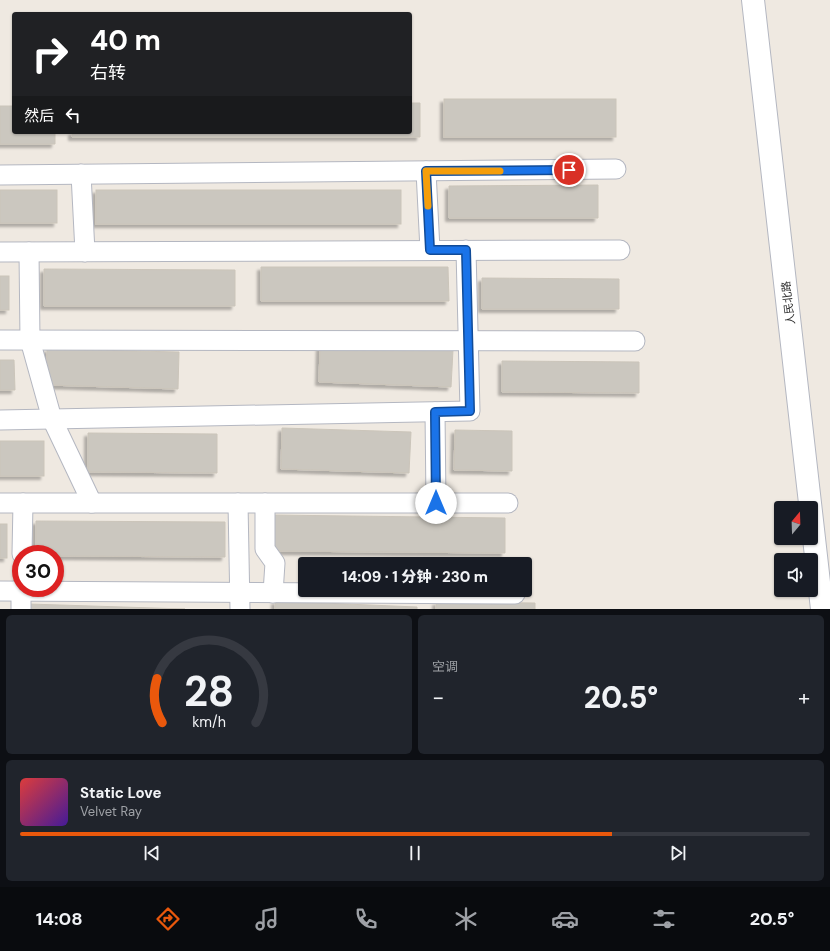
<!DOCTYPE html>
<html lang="zh">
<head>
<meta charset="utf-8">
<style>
	body { margin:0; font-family:"DM Sans","Noto Sans SC",sans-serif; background:#20242c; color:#f1f3f6; height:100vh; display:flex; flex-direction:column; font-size:15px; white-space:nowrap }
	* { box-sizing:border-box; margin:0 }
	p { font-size:13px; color:#9ea1a6 }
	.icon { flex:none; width:22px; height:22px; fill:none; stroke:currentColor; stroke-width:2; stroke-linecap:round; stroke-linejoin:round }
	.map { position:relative; height:609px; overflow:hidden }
	.sheet { display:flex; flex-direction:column; gap:6px; padding:6px; background:#0d0f14; flex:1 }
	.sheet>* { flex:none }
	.hud { position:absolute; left:12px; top:12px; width:400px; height:122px; border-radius:4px; box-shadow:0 1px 3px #0004; background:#202124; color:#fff; overflow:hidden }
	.needle { width:26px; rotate:19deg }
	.tools { position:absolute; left:774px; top:501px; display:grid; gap:8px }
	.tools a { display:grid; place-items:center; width:44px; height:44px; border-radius:4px; background:#171b24; box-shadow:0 1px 3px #0004; font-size:20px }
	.speed { position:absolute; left:12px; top:545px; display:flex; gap:8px; font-size:20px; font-weight:700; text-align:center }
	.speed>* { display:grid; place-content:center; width:52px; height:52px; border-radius:50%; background:#171b24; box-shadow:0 1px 3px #0004; line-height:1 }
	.speed .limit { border:6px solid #d22; background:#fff; color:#111 }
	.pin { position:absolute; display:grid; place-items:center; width:34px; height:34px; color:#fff; margin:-17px; border:2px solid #fff; border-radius:50%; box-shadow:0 1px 4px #0007 }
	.me { position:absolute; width:44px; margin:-22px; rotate:0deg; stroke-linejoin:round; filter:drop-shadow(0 0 3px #0008) }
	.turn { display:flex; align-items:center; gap:14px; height:84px; padding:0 12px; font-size:18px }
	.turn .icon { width:52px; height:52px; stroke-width:2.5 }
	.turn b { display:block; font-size:28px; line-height:34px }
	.then { display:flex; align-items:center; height:38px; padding:0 12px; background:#0003; gap:8px; font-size:15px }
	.big { font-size:30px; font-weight:800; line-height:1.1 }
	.sheet .tile { flex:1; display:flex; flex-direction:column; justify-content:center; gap:6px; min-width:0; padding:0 14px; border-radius:6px; background:#20242c }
	.sheet .dial { align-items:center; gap:0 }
	.dial svg { height:104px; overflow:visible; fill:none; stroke:#363941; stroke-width:7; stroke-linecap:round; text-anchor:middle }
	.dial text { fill:#f1f3f6; stroke:none }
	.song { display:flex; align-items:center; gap:12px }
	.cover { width:48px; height:48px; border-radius:6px; background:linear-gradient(135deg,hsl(0 70% 55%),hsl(260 70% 35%)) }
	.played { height:4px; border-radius:2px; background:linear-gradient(90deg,#ea580c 75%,#363941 75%) }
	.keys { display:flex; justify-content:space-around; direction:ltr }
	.heat { display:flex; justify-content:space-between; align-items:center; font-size:22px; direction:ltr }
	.sheet .tiles { flex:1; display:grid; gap:6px; grid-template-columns:1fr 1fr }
	.tile:last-child { grid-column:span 2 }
	.trip { position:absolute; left:298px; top:557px; width:234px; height:40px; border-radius:4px; background:#171b24; box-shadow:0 1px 3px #0004; font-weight:800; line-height:40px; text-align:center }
	.tab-bar { display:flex; height:64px; justify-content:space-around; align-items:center; background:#090b0e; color:#9ea1a6 }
	.tab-bar .icon { width:28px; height:28px }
	.tab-bar .current { color:#ea580c }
	.tab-bar b { font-size:18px; color:#f1f3f6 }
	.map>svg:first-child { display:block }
</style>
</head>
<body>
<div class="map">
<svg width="830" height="609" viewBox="0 0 830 609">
	<defs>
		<filter id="shadow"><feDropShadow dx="-3.5" dy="3.5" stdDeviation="1" flood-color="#0004"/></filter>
	</defs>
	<rect width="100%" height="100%" fill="#efe9e1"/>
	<g fill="#cbc7bf" stroke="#cbc5ba" filter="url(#shadow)">
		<rect x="444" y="99" width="172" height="38"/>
		<polygon points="410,103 420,103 420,137 72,137 72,132 410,132"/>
		<polygon points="0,106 14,106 14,132 55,132 55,144 0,144"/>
		<polygon points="598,185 598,218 449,218 449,186"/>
		<rect x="0" y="190" width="57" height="33"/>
		<rect x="96" y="190" width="305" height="34"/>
		<polygon points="261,267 448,267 449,301 261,301"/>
		<polygon points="44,269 235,270 235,306 44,306"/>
		<rect x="0" y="276" width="9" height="34"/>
		<polygon points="482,278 619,279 619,309 482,309"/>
		<polygon points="320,346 453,350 451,387 319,382"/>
		<polygon points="47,349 179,352 178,389 46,385"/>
		<polygon points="0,360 14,360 15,390 0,390"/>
		<polygon points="502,361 639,362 639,393 502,392"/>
		<polygon points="282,428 411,432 409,473 281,469"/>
		<polygon points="455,430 512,431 512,471 454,470"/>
		<polygon points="88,433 217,434 217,473 88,472"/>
		<rect x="0" y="441" width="44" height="35"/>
		<polygon points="273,515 505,518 505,553 272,551"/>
		<polygon points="36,521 225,522 225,557 55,556 55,554 36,554"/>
		<rect x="0" y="524" width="7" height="34"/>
		<polygon points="275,601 417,607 417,609 275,609"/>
		<polygon points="436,602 535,603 535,609 436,609"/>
		<polygon points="29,604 185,609 29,609"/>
	</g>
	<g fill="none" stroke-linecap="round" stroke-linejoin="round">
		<g stroke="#b4b7c1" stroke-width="21">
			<g id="street">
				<polyline points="426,171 430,250"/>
				<polyline points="81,174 85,252"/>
				<polyline points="0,175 616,169"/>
				<polyline points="0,252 620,250"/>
				<polyline points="29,252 30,340 52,419 92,503"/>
				<polyline points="0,340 635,341"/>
				<polyline points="435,412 436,503"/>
				<polyline points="0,420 470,411 466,250"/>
				<polyline points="0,503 508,503"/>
				<polyline points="238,503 240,609"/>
				<polyline points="265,503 265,549 275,563 273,593"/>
				<polyline points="22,554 23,503"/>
				<polyline points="0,591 515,594"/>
				<polyline points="21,609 21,588"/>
			</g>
		</g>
		<g stroke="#b4b7c1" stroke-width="24">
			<polyline id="secondary" points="753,0 822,609"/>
		</g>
		<use href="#street" stroke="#fff" stroke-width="19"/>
		<use href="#secondary" stroke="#fff" stroke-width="22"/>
	</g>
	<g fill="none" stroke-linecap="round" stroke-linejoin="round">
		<g stroke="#114b97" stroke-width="10">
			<polyline id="route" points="436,503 435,412 470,411 466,250 430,250 426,171 569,170"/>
		</g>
		<use href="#route" stroke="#1a73e8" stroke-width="7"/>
		<polyline stroke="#f59e0b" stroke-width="7" points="428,206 426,171 500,171"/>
	</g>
	<g text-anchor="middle" stroke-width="3.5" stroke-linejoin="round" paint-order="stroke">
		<g font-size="11" fill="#2e2e2e" stroke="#fff">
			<text transform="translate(788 303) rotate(-97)" y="4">人民北路</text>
		</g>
	</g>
</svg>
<div class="tools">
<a><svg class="needle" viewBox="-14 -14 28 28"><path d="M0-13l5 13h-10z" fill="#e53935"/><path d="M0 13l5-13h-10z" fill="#9ea1a6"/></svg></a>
<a><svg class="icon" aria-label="sound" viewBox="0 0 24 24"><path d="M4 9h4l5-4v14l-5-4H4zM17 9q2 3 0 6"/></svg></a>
</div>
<div class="speed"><div class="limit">30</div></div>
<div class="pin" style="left:569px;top:170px;background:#d93025"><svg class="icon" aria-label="arrive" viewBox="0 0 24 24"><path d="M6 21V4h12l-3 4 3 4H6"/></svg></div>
<svg class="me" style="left:436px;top:503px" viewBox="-20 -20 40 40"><circle r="19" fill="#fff"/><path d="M0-13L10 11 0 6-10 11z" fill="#1a73e8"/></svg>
<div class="trip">14:09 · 1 分钟 · 230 m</div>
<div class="hud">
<div class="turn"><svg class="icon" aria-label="right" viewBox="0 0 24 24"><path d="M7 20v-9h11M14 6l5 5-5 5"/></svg><div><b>40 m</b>右转</div></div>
<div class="then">然后<svg class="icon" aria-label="left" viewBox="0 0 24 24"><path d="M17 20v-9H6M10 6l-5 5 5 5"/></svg></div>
</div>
</div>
<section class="sheet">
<div class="tiles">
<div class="tile dial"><svg viewBox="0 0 100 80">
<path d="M14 69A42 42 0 1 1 86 69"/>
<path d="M14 69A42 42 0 0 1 10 35" stroke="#ea580c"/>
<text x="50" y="56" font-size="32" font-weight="700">28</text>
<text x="50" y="72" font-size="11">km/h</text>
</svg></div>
<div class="tile"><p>空调</p>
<div class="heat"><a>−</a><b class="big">20.5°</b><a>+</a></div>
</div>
<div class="tile">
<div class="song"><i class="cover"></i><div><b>Static Love</b><p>Velvet Ray</p></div></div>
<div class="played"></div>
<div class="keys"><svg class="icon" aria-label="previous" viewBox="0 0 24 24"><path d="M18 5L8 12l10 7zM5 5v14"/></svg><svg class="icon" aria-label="pause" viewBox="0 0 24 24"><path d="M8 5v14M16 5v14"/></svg><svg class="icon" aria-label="next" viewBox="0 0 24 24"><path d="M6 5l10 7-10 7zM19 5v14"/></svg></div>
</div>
</div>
</section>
<nav class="tab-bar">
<b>14:08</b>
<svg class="icon current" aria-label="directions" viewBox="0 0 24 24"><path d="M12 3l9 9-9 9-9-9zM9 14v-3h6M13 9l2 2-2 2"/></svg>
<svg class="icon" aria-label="music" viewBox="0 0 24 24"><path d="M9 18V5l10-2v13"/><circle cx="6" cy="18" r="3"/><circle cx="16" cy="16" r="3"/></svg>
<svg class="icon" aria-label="phone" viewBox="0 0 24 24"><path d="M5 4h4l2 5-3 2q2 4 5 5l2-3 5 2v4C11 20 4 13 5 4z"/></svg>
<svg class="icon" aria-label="climate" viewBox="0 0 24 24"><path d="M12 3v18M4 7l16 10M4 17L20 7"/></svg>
<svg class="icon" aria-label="car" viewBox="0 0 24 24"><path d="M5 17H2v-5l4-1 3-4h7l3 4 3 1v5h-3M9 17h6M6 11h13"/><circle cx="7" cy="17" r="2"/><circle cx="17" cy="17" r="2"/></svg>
<svg class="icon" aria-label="filters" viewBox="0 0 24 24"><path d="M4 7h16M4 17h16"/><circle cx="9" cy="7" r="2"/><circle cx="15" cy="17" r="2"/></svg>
<b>20.5°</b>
</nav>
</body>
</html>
